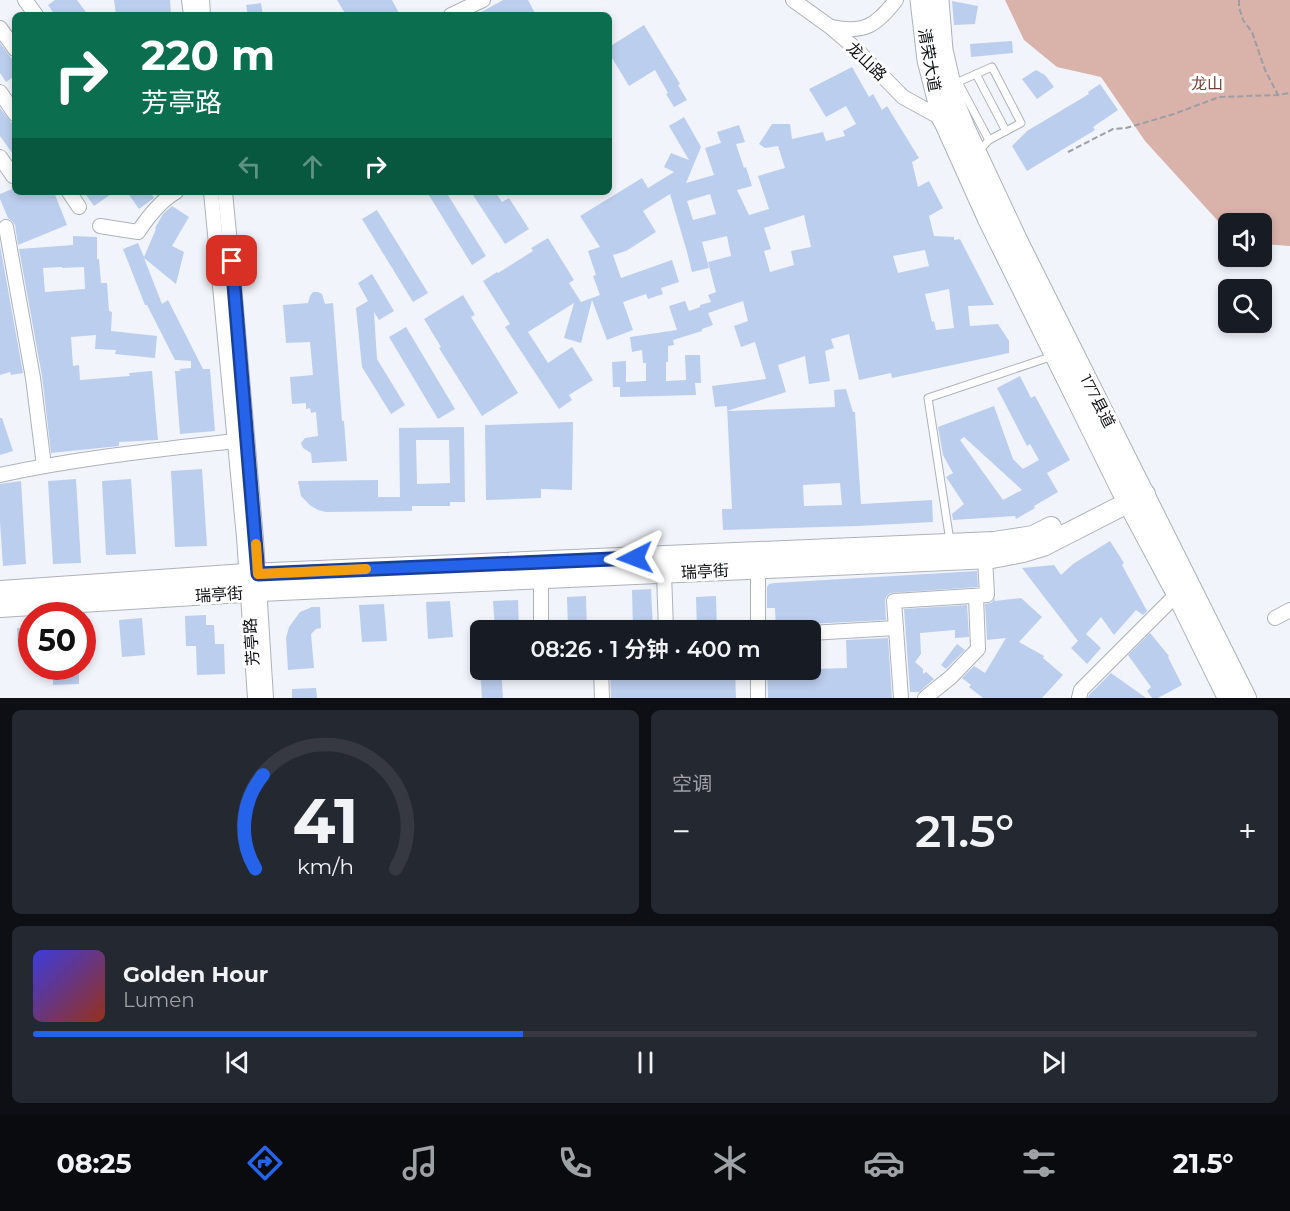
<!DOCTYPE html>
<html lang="zh">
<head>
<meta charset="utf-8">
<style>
	body { margin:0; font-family:Montserrat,"Noto Sans SC",sans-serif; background:#242831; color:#f1f3f6; height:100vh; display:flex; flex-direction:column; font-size:22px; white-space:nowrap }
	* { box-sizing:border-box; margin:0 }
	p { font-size:20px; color:#9ea1a6 }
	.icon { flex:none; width:33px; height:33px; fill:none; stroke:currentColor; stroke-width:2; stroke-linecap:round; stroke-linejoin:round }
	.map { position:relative; height:698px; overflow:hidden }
	.panel { display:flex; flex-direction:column; gap:12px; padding:12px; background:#0d0f14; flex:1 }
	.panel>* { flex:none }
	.guide { position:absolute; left:12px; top:12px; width:600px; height:183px; border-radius:9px; box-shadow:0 3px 9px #0003; background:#0b6e4f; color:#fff; overflow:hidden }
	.controls { position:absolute; left:1218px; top:213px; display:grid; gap:12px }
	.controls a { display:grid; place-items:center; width:54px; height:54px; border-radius:9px; background:#171b24; box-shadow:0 3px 9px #0003; font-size:30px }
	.speed { position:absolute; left:18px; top:602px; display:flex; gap:12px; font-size:30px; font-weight:700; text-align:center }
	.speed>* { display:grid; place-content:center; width:78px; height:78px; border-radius:50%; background:#171b24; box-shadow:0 3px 9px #0003; line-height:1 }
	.speed .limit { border:9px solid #d22; background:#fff; color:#111 }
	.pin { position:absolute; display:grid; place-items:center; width:51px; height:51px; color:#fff; margin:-26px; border-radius:12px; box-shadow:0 3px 9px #0006 }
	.me { position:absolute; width:66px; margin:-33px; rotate:267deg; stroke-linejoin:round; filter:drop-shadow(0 0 4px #0008) }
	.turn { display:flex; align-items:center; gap:21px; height:126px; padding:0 30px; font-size:27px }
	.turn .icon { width:78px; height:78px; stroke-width:2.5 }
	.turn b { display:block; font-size:42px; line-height:51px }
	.lanes { display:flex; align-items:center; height:57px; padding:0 30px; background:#0003; justify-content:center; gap:30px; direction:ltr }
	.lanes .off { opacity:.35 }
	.big { font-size:45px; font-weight:600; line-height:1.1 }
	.panel .widget { flex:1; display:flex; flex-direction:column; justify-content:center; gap:9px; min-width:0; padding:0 21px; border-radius:9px; background:#242831 }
	.panel .dial { align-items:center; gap:0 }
	.dial svg { height:156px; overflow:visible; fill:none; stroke:#363941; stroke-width:7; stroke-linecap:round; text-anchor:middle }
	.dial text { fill:#f1f3f6; stroke:none }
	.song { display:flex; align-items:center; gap:18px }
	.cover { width:72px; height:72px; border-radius:9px; background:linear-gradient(135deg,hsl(240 70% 55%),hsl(10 70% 35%)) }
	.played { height:6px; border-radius:3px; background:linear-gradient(90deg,#2563eb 40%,#363941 40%) }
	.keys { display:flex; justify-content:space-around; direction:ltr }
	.heat { display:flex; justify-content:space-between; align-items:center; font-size:33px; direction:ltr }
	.panel .tiles { flex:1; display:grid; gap:12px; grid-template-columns:1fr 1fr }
	.widget:last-child { grid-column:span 2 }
	.trip { position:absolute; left:470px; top:620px; width:351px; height:60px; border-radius:9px; background:#171b24; box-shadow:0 3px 9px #0003; font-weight:600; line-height:60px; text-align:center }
	.dock { display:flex; height:96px; justify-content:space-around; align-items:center; background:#090b0e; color:#9ea1a6 }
	.dock .icon { width:42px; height:42px }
	.dock .current { color:#2563eb }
	.dock b { font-size:27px; color:#f1f3f6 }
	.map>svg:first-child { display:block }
</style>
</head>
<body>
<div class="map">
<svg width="1290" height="698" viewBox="0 0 1290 698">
	<rect width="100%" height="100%" fill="#f1f4fb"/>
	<polygon fill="#d9b2aa" points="1005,0 1290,0 1290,246 1262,244 1262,224 1228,224 1228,232 1145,141 1101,77 1057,67 1024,40"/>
	<g fill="#bcceed" fill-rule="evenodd">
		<polygon points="55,0 77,0 88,15 55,15 48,5"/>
		<polygon points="114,0 170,0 171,15 116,15"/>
		<polygon points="337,0 392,0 400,15 346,15"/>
		<polygon points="503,0 528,0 536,15 476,15"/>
		<polygon points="952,1 978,6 975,24 954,25"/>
		<polygon points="261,3 263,15 248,15 246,5"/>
		<polygon points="644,25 680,84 678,85 687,100 674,107 666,94 668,93 655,70 629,86 609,53 609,47"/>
		<polygon points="1012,41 1013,53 971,57 970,44"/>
		<polygon points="0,43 15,63 15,76 6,82 0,73"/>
		<path d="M852,67L869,97L873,94L882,110L887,106L919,158L912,162L918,187L929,181L943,208L929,216L934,236L954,237V240L960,239L994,305L968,306L970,326L998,324L1009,341V353L892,378L891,373L859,380L849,334L831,339L834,348L825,351L830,381L809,384L805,356L778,365L786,392L727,411L835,407L834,390L846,389L853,412H855L861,504L932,500L933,522L858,526L723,530L722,509H732L727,406L715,407L712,386L766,379L755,342L741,347L734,326L748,321L743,301L708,313L713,325L702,329V331L673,340L674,345L668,346V362H666V381L686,380L685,355H700L701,383H695L696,395L620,397V387H613L612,362L626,361V382L646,381V363H643L642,350L632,352L630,337L677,330L669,306L685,301L689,311L700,307V305L711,302L708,295L716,292L708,262L731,256L727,236L702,242L709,268L692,272L687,252L670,194L643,211L656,232L626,251L613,255L621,278L672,260L679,282L661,288L663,294L648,299L646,294L623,302L633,330L607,340L592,300L581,343L564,338L574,303L528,332L548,363L572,347L593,380L569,395L572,400L559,409L505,327L510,324L483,281L497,272L498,273L533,251L531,248L548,238L574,280L569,283L581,302L600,295L593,276L596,275L588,251L600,247L580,216L642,178L648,188L674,172L664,167L671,153L689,160L669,126L684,117L701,147L686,183L714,175L705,148L721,143L717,132L739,125L745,142L736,144L744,168L746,167L752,186L737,190L749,215L769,209L758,176L785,168L778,146L765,148L759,144L772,124H790L792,139L823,132L826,141L845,136L843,131L856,124L846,106L826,117L809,89ZM710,194L716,214L693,220L687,201ZM804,215L811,247L791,251L794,265L770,272L764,251L771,249L764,228ZM925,250L929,266L898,273L893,256ZM949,289L954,328L936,330L934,321L932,322L925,294ZM840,483L842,505L804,506L803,485Z"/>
		<polygon points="1036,70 1045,75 1054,87 1037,99 1022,79"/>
		<polygon points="1100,84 1118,110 1093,127 1095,130 1027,171 1012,146 1027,131 1089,94 1088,92"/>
		<polygon points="0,108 15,127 15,157 0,136"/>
		<polygon points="15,188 15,192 54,192 67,225 18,245 15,225 12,221 8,218 0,199 0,194"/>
		<polygon points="84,192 114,192 94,206"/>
		<polygon points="127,192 150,192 154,198 139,209"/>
		<polygon points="427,192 446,192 486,256 472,265"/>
		<polygon points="471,192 495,192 502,202 509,198 529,229 505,244"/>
		<polygon points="172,206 189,217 172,246 184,252 176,284 144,258 162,304 168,300 203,369 210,369 215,431 180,434 175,371 181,371 179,369 191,368 191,361 175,360 147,305 145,305 123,249 138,243 144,257 156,229 155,228 163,214"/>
		<polygon points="377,210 428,293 413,302 362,219"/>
		<path d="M73,236L97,237V259H99L101,283H107L109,311L112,312L111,331L157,336L155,358L115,354L116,350L95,349L96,335L71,337L73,366L79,365L80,380L130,376L129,373L152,371L158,440L119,442V446L51,453L42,376L19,249L73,245ZM62,267V268L84,267L85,289L45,292L43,268Z"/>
		<polygon points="0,245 23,373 11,375 10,372 0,375"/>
		<polygon points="372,274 394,311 379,320 374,312 377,359 405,405 391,414 362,367 356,308 368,301 358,283"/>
		<polygon points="313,292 318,292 322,294 325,304 333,303 342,421 344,421 347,461 312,463 311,453 303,448 301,443 305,438 318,436 316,412 311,413 310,408 306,409 306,403 292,404 290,377 313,375 310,342 286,343 283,305 308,303 310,296"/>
		<polygon points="463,295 475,315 471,317 518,393 482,416 439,348 441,347 424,319"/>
		<polygon points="406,327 455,409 438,419 389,337"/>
		<path d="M1020,376L1031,398L1035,396L1070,460L1047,473L1058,492L1034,506L1035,508L1016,519L1015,516L953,520L952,514L964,504L946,477L953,473L943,455L938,427L994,406L1013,459L1023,469L1039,460L1030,444L1027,446L997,388ZM964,437L1022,490L1003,500L960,440Z"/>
		<polygon points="0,418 2,418 13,451 0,455"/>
		<polygon points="573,422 572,490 541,489 541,498 486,500 485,425"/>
		<path d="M464,427L465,502H450V506H412V511L326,512L318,510L311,506L301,496L298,481L378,480V497H400L399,428ZM416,440H449L450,483L417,484Z"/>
		<polygon points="202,469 207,546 175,547 171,471"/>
		<polygon points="76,479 81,563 53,564 48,481"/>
		<polygon points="131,479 136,554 106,555 102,481"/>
		<polygon points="21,481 26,564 3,566 0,522 0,484"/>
		<polygon points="1110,541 1124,563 1122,565 1147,611 1143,615 1136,610 1114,635 1101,617 1086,634 1101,648 1087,664 1071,648 1078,641 1022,568 1054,565 1061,575 1073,564"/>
		<polygon points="977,571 978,587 890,593 886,597 885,601 886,620 809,624 805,626 802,630 776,630 775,608 767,608 767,587 769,584 775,583"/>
		<polygon points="651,589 653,630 633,630 632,590"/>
		<polygon points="586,596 587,630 568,630 567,597"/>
		<polygon points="716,596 717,630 697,630 696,597"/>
		<polygon points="1021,598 1042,617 1019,642 1044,656 1043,658 1063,675 1042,698 983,698 969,687 971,685 962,678 974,666 985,673 1006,638 987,640 985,604 991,603 995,599 995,601"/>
		<polygon points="518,600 519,630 495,630 493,601"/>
		<polygon points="450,601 453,637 428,639 426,602"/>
		<polygon points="384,604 387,641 362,642 359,605"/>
		<polygon points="967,605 969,637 955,638 955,630 920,633 921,654 915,662 923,669 923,674 926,672 934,679 919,692 910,692 904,609"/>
		<polygon points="312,607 320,607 321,628 316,629 311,634 314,668 288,670 286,638 289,627 300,612"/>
		<polygon points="206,615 206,625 214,625 215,644 224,644 225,674 197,675 196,646 186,646 185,616"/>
		<polygon points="142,618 145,655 122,657 119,620"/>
		<polygon points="17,628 32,628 32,646 18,647"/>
		<polygon points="1150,633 1169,656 1168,657 1182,685 1158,698 1152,698 1147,691 1151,687 1128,655"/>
		<polygon points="888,638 892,698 768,698 767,669 812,669 847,668 846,640"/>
		<polygon points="957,644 965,650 946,669 941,665"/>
		<polygon points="53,666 79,666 79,684 53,685"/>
		<polygon points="480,669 501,669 503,698 482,698"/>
		<polygon points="652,669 652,678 686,677 686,669 735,669 736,698 611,698 610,670"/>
		<polygon points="1111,673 1146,698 1088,698 1089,695"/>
		<polygon points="316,688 317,698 292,698 292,689"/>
	</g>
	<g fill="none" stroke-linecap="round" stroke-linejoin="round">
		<g stroke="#aeb2b8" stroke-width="9">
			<g id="service">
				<polyline points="976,74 1006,131"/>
				<polyline points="958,82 992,67 1021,123 989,140"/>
				<polyline points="958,82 989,140 978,152"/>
				<polyline points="950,541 928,398 1053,356"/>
			</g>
		</g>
		<g stroke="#aeb2b8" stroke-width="16">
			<g id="minor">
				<polyline points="25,0 36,15"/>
				<polyline points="189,0 191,15"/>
				<polyline points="202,0 203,15"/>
				<polyline points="793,0 829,26 855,48 903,97 943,119"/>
				<polyline points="451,15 483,0"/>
				<path d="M832,27C864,34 877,25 896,0"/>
				<polyline points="0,28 15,49"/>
				<polyline points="0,92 15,114"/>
				<polyline points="0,157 13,176"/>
				<polyline points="69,192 79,207"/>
				<polyline points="211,192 244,537 255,698"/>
				<polyline points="225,192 234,285 256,539 266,698"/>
				<path d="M100,226L138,232C148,217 160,201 176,192"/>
				<polyline points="6,227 33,378 44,466"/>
				<path d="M0,475C78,458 156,450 235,441"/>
				<polyline points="664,573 666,630"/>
				<polyline points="541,578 541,630"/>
				<polyline points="1275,618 1290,610"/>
				<polyline points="758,630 758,569"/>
				<polyline points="810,633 896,628"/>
				<polyline points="601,669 602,698"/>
				<polyline points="758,698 758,669"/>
				<polyline points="901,698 894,601 987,595 985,558"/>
				<polyline points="925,698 951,677 978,649 976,596"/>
				<polyline points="1079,698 1081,690 1177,594"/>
			</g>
		</g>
		<g stroke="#aeb2b8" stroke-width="22">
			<g id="secondary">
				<polyline points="954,102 965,129 1017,240 1246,698"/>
				<polyline points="943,119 988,219 1122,491 1177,594 1228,698"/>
				<polyline points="0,591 246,574 994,542 1033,536 1051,527"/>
				<polyline points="0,607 259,591 992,558 1023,552 1043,546 1145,494"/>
			</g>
		</g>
		<g stroke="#aeb2b8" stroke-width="23">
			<g id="primary">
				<polyline points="921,0 928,60 943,119"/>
				<polyline points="938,0 942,50 954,102"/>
			</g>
		</g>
		<g stroke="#9c9ea4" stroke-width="2" stroke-dasharray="6 3" stroke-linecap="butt">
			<polyline points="1239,0 1239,7 1243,20 1252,32 1265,70 1278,95"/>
			<polyline points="1068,152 1113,129 1126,128 1174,114 1219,97 1278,95 1290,93"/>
		</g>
		<use href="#service" stroke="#fff" stroke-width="7"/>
		<use href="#minor" stroke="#fff" stroke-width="14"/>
		<use href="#secondary" stroke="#fff" stroke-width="20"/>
		<use href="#primary" stroke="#fff" stroke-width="21"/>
	</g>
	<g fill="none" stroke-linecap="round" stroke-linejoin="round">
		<g stroke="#184099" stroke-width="15">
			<polyline id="route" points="232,261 258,574 635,558"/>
		</g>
		<use href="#route" stroke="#2563eb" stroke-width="10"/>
		<polyline stroke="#f59e0b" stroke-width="10" points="256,544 258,574 366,569"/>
	</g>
	<g text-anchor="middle" stroke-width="6" stroke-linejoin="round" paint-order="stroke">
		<g font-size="16" fill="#0f1013" stroke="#fff">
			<text transform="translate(930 60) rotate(80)" y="6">清荣大道</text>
			<text transform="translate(867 61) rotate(44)" y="6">龙山路</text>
			<text transform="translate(1098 401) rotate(63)" y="6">177县道</text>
			<text transform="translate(705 571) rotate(-3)" y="6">瑞亭街</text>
			<text transform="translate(219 594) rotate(-4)" y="6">瑞亭街</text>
			<text transform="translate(251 642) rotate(-94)" y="6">芳亭路</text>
		</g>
		<g font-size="16" fill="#754036" stroke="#fff">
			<text x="1207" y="89">龙山</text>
		</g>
	</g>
</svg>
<div class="controls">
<a><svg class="icon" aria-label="sound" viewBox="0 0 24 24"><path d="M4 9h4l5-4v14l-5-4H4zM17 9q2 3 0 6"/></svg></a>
<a><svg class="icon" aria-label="search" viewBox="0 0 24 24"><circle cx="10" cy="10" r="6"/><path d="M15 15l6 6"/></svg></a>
</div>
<div class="speed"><div class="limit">50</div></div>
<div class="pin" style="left:232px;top:261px;background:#d93025"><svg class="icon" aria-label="arrive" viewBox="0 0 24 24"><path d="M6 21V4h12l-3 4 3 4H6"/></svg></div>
<svg class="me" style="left:635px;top:558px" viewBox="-20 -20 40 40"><path d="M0-17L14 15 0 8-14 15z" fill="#2563eb" stroke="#fff" stroke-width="4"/></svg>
<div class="trip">08:26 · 1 分钟 · 400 m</div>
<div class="guide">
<div class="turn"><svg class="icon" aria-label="right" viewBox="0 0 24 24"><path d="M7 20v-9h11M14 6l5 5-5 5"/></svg><div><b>220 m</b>芳亭路</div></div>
<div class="lanes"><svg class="icon off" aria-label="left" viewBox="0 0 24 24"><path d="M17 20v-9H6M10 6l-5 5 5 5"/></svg><svg class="icon off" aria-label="ahead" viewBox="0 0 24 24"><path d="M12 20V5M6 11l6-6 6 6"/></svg><svg class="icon" aria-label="right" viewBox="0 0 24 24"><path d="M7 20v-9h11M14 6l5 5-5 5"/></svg></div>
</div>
</div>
<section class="panel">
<div class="tiles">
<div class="widget dial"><svg viewBox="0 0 100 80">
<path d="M14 69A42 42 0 1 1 86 69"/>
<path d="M14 69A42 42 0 0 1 18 21" stroke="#2563eb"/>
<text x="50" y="56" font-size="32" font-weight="700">41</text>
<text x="50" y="72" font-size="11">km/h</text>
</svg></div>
<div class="widget"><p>空调</p>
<div class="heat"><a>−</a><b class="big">21.5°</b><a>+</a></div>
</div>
<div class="widget">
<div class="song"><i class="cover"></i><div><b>Golden Hour</b><p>Lumen</p></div></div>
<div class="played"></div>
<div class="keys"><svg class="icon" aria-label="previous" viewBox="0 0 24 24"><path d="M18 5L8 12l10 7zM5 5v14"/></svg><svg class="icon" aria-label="pause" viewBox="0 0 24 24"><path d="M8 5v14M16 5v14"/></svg><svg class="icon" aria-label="next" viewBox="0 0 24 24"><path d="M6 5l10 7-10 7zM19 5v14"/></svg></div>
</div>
</div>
</section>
<nav class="dock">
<b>08:25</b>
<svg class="icon current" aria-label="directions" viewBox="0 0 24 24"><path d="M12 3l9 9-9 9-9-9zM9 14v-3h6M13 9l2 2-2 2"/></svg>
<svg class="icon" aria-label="music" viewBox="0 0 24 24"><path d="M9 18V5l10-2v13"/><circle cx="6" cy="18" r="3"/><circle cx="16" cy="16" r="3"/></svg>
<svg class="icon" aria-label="phone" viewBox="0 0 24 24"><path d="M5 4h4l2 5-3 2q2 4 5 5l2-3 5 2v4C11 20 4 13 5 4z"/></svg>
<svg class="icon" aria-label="climate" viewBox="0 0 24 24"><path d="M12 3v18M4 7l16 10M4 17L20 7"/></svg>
<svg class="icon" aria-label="car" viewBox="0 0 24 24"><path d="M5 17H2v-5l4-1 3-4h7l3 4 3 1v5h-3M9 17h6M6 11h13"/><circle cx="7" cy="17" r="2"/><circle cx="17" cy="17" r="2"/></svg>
<svg class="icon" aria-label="filters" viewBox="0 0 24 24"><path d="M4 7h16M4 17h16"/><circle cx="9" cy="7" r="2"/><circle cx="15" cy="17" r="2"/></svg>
<b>21.5°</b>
</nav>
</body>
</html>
